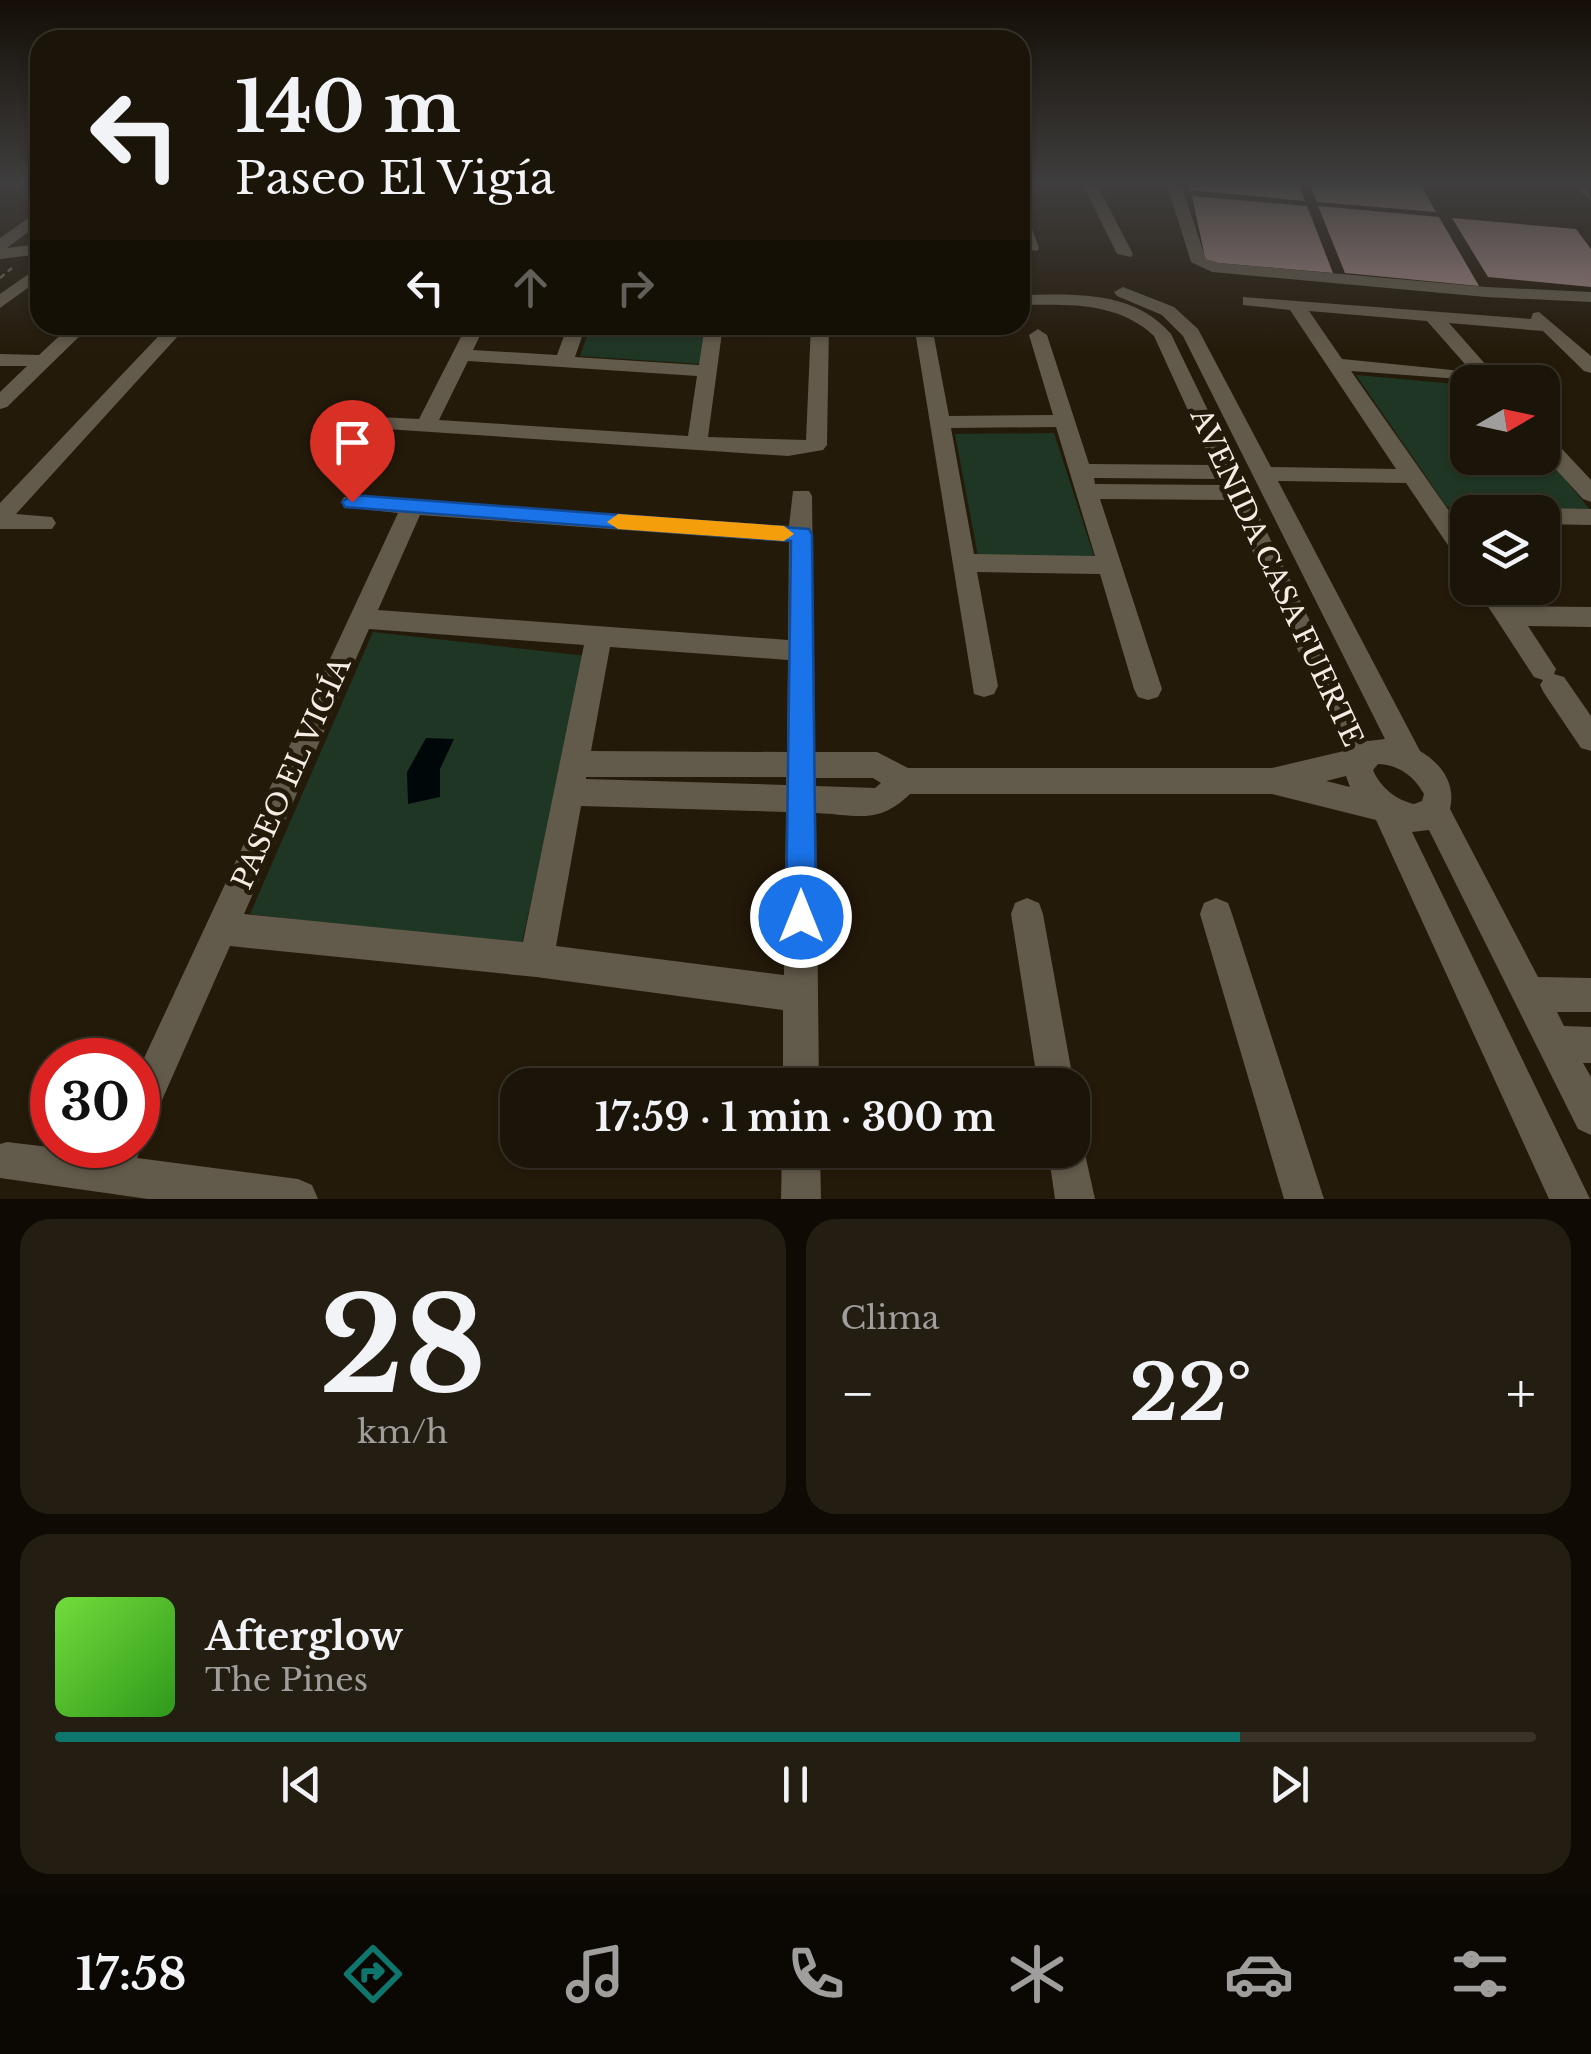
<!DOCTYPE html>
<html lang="es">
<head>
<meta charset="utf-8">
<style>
	body { margin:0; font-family:"Libre Baskerville",serif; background:#241d12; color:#f1f3f6; height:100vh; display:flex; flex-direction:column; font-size:38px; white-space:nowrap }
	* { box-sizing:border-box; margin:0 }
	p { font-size:32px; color:#a09e9c }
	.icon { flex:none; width:55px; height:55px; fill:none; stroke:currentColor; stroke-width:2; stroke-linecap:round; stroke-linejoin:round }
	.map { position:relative; height:1199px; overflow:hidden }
	.panel { display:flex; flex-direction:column; gap:20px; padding:20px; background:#0f0b04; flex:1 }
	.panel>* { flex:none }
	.banner { position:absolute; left:30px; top:30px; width:1000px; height:305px; border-radius:30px; box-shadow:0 2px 8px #0004,0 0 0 2px #393329; background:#1b1408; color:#f1f3f6; overflow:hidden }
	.needle { width:65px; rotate:81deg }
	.controls { position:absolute; left:1450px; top:365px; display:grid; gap:20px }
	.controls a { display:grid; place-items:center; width:110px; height:110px; border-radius:20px; background:#1b1408; box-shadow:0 2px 8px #0004,0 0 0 2px #393329; font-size:50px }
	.speed { position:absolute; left:30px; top:1038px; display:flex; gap:20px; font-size:50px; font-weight:700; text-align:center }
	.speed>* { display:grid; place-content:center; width:130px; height:130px; border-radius:50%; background:#1b1408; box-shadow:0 2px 8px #0004,0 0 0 2px #393329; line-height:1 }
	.speed .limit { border:15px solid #d22; background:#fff; color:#111 }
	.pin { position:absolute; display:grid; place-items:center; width:85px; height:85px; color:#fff; margin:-102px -42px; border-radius:50% 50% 50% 0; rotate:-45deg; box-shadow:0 0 10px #0007 }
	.pin .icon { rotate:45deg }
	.me { position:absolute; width:110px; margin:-55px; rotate:0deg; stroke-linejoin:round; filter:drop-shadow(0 0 8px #0008) }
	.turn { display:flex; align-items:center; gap:35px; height:210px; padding:0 40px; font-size:45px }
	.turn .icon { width:130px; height:130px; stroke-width:2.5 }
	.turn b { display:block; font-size:70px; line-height:85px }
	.lanes { display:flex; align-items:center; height:95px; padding:0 40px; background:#0003; justify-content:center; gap:50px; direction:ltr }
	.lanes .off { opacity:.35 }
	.big { font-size:75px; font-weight:800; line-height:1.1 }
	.panel .widget { flex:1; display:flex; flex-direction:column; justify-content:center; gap:15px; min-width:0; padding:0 35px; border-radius:30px; background:#241d12 }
	.panel .dial { align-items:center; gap:0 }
	.dial b { font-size:130px; line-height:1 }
	.song { display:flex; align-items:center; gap:30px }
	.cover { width:120px; height:120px; border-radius:15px; background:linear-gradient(135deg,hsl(100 70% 55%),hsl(110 70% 35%)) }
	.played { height:10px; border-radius:5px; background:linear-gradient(90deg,#0f766e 80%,#393329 80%) }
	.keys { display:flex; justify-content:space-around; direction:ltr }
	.heat { display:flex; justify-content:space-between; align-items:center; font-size:55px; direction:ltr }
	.panel .tiles { flex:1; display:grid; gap:20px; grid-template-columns:1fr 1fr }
	.widget:last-child { grid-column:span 2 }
	.trip { position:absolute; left:500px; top:1068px; width:590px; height:100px; border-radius:30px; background:#1b1408; box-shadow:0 2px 8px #0004,0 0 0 2px #393329; font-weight:800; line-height:100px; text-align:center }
	.menu { display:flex; height:160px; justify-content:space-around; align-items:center; background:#0b0803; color:#a09e9c }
	.menu .icon { width:70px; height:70px }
	.menu .active { color:#0f766e }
	.menu b { font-size:45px; color:#f1f3f6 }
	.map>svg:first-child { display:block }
</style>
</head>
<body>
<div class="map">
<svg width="1591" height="1199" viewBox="0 0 1591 1199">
	<rect width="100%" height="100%" fill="#241a0a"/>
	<g fill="#203624">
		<polygon points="591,325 706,325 700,364 580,356"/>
		<polygon points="1356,375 1467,385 1468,458 1542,458 1543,452 1591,511 1447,507"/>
		<polygon points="1054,433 1094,556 978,556 955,434"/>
		<polygon points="373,632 587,656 521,946 250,914"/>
	</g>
	<polygon fill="#000708" points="426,738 454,739 440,769 440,797 408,804 407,772"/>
	<g fill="#9c837f">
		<polygon points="1189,185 1299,185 1305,201 1190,190"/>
		<polygon points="1310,185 1421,185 1436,212 1317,202"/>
		<polygon points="1192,196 1307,206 1333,273 1206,262"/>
		<polygon points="1318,206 1439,217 1479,286 1345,273"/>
		<polygon points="1452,218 1576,229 1591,249 1591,287 1488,277"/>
	</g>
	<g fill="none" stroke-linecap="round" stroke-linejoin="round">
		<polyline stroke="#6e6557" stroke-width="2.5" stroke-dasharray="6 4" stroke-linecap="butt" points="0,278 12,268"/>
		<g fill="#625a4a" fill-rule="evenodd">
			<polygon points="1083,185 1097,185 1133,254 1131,257 1117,254"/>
			<polygon points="1167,185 1181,185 1206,259 1220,263 1486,287 1591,292 1591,302 1486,297 1212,272 1191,262"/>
			<polygon points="1572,185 1588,185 1591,200"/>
			<polygon points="40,210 40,223 7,248 40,244 40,254 0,259 0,238"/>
			<polygon points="1020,212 1028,217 1039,248 1037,251 1023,248"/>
			<polygon points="40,266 40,279 0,308 0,294"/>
			<path d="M1123,287L1174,307L1198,329L1271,467L1396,469L1290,310L1243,305V297L1531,319L1533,313L1539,312L1591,356V373L1584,371L1543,331L1449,323L1501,382L1351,371L1468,538V566L1460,563L1406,483L1278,481L1420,751C1442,764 1456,784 1450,809L1538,977L1591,978V1012H1557L1564,1026L1591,1027V1063H1583L1591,1077V1135L1578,1129L1429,830L1412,832L1590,1199H1549L1376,820L1272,794H910C878,825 858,815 816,813L819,1085H783V1010L536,977L230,946L151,1125L138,1131V1071L398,513L344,507L341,502L344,497L789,526L793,491H809L812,496L815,752H877L908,768H1272L1344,751L1229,500L1100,499L1162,689L1158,697L1148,700L1138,697L1134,689L1100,574L977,572L998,686L994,694L984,697L974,694L916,337L925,331L934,337L949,416L1053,415L1029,335L1038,329L1047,335L1089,464L1213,465L1154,336C1116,301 1069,305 1020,305V295C1073,294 1134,290 1171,334L1368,741L1385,739L1183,336L1162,315L1117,296L1114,292ZM1309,311L1427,321L1472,372L1342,359ZM1056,427L1095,556L974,554L951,428ZM1094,478L1219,479L1222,485L1095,484ZM420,515L789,542L788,640L378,610ZM369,629L584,645L523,942L244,914ZM610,647L788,660L787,752L591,751ZM1378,764C1399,765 1414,776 1424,794L1422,801L1414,804C1396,800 1380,787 1373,770ZM1346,776L1350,787L1326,781ZM586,777H786V785L586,779ZM816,778H873L881,783L875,788L816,786ZM581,806L786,812L784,975L556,946Z"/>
			<polygon points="71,325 91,325 7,407 0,409 0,392 27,366 0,366 0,354 39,355"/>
			<polygon points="169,325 188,325 16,514 52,517 56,523 52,529 0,529 0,503"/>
			<path d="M467,325H485L473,350L557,355L568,325H586L575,357L699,365L705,325H723L708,437L806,440L811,325H829L827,445L823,450L788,456L371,428L368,423L378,417L419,419ZM468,361L697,376L688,436L439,420Z"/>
			<polygon points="1542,433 1549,435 1591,480 1591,502 1583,499 1542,454"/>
			<polygon points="1542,508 1591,509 1591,525 1542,524 1542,512 1533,512"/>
			<polygon points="1476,588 1501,588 1514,606 1591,607 1591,627 1528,626 1556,669 1554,674 1564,677 1591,716 1591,751 1581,748 1544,693 1540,685 1543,680 1534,677"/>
			<polygon points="1027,898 1039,903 1043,914 1074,1085 1072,1090 1072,1085 1038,1085 1011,914 1015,903"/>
			<polygon points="1216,898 1228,903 1232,914 1324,1199 1284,1199 1200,914 1204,903"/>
			<polygon points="1072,1133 1081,1136 1095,1199 1055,1199 1048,1150 1072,1150"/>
			<polygon points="138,1134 142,1145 137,1158 298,1179 312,1185 318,1199 148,1199 0,1178 0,1144 7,1142 99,1153 103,1145 138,1145"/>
			<polygon points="782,1150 820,1150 821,1199 781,1199"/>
		</g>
	</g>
	<linearGradient id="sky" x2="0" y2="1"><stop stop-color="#140e06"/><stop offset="0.52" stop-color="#3f3e3e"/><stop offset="1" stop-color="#3f3e3e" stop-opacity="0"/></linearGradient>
	<rect width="1591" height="353" fill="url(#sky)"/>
	<polygon fill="#1a73e8" stroke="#114b97" stroke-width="2.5" points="352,495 809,529 812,535 816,917 812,927 801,932 791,927 786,917 791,541 345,507 342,502"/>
	<polygon fill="#f59e0b" points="618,514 784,526 794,534 784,541 618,529 607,522"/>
	<g text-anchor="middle" stroke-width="10" stroke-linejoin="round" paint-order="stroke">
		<g font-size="28" fill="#f4ede3" stroke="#241a0a">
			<text transform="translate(1277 577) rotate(65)" y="10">AVENIDA CASA FUERTE</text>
			<text transform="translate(291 773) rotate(-66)" y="10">PASEO EL VIGÍA</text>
		</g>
	</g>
</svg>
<div class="controls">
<a><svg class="needle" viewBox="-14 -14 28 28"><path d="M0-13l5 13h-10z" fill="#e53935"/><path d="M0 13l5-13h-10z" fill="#a09e9c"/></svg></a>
<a><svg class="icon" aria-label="layers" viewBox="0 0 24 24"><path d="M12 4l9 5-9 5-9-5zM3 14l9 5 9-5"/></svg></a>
</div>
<div class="speed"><div class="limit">30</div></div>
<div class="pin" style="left:352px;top:502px;background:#d93025"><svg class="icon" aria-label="arrive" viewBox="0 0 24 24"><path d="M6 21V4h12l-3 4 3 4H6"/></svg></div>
<svg class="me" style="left:801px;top:917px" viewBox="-20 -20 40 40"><circle r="17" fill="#1a73e8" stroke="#fff" stroke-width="3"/><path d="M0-11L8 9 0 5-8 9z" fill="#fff"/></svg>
<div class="trip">17:59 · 1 min · 300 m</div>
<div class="banner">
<div class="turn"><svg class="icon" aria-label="left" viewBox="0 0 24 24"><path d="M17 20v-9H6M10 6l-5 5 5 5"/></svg><div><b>140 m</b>Paseo El Vigía</div></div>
<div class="lanes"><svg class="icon" aria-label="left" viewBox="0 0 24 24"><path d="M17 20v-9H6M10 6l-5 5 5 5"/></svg><svg class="icon off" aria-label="ahead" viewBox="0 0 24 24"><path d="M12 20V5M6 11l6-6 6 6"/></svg><svg class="icon off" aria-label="right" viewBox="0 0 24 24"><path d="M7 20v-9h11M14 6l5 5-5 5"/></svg></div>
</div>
</div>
<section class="panel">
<div class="tiles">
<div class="widget dial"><b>28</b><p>km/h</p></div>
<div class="widget"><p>Clima</p>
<div class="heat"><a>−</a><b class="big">22°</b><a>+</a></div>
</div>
<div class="widget">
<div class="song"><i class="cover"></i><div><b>Afterglow</b><p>The Pines</p></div></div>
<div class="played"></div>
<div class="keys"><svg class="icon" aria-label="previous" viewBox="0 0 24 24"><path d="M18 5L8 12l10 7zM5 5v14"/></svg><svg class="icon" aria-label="pause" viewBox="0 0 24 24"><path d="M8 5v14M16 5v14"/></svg><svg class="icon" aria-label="next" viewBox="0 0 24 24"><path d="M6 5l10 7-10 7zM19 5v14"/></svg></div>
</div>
</div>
</section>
<nav class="menu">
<b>17:58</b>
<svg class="icon active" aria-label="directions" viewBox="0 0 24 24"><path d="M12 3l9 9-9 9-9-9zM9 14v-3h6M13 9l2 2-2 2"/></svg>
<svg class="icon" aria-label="music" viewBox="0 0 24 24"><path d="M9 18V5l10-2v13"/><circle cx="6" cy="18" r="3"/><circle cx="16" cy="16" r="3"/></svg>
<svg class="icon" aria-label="phone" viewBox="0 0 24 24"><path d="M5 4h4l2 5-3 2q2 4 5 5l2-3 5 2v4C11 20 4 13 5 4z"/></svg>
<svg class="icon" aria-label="climate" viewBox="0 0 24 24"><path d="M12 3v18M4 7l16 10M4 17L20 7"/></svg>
<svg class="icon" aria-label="car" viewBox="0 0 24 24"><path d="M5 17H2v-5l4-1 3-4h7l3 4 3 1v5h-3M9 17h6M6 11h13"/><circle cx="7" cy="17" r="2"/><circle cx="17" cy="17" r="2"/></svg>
<svg class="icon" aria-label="filters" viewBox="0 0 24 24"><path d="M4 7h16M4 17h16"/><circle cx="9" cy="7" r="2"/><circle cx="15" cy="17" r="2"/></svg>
</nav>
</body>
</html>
